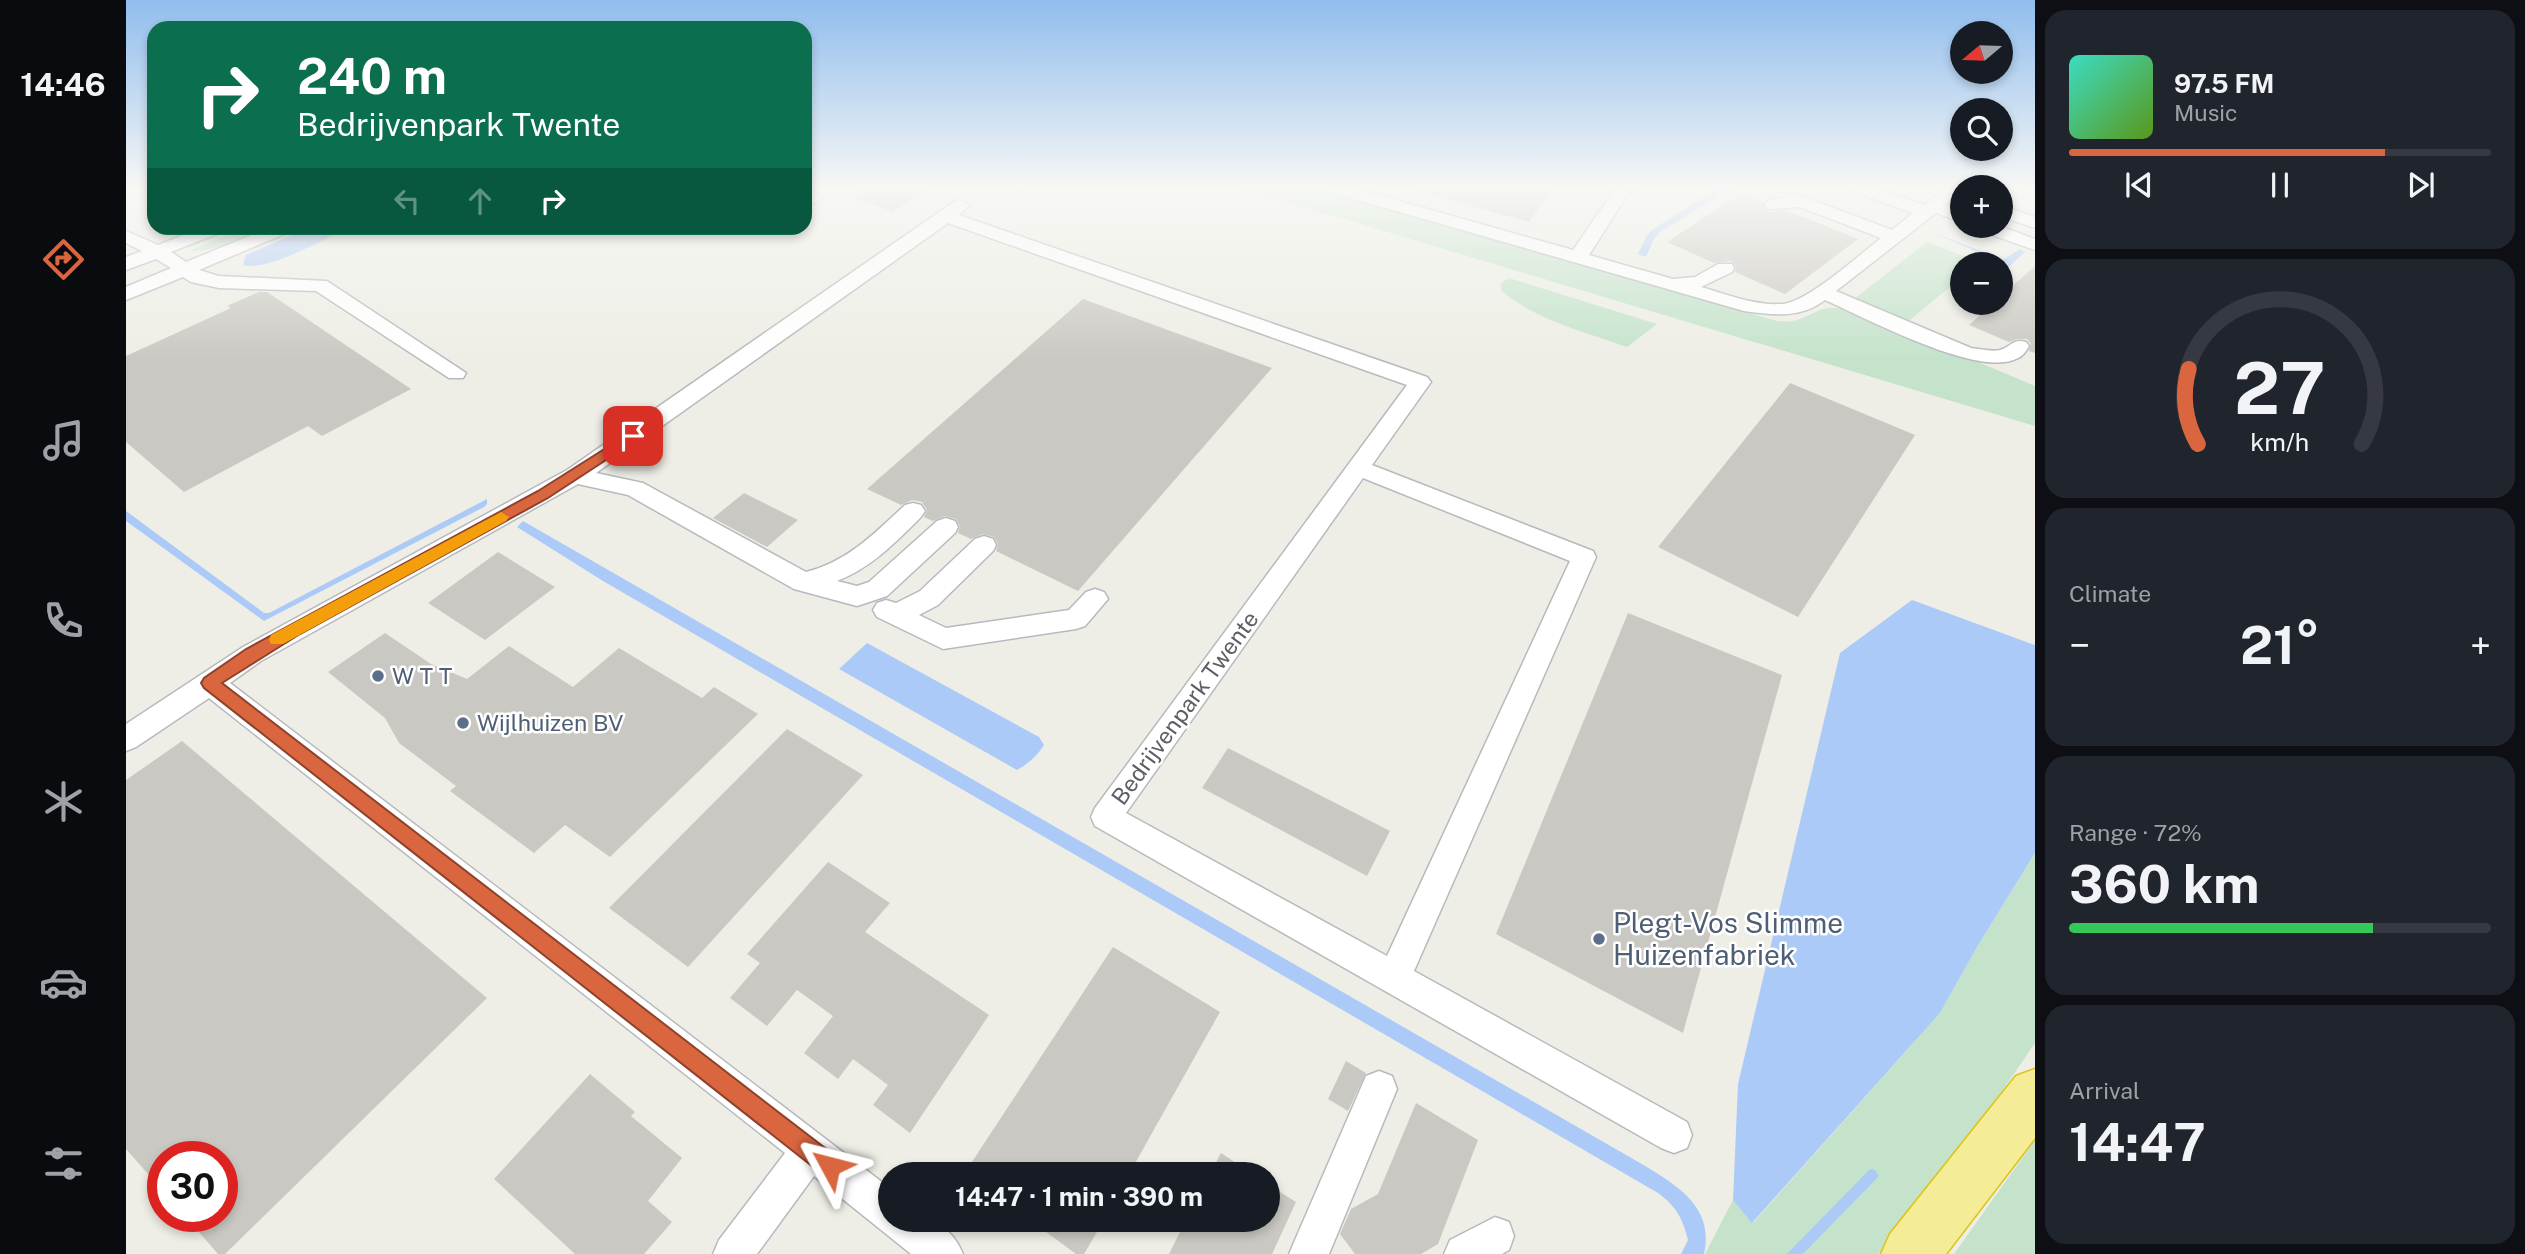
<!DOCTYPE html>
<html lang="en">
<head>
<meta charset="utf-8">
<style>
	body { margin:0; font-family:"Public Sans",sans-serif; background:#20242c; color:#f1f3f6; height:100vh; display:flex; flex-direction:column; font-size:26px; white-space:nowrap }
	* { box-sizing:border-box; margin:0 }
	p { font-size:23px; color:#9ea1a6 }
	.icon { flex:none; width:38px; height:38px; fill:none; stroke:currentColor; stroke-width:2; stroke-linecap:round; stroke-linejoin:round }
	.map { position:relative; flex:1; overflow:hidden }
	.panel { display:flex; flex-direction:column; gap:10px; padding:10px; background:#0d0f14; width:490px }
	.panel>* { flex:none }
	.top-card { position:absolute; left:21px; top:21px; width:665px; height:214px; border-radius:21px; box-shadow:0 4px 10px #0003; background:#0b6e4f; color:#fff; overflow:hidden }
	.needle { width:46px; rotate:251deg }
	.tools { position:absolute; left:1824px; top:21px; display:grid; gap:14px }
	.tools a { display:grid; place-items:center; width:63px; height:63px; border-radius:50%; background:#171b24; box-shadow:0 4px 10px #0003; font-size:35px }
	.speed { position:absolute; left:21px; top:1141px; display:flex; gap:14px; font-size:35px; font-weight:700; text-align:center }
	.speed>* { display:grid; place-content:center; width:91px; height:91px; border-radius:50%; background:#171b24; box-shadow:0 4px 10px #0003; line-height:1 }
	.speed .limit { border:10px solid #d22; background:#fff; color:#111 }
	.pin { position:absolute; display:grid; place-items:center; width:60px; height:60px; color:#fff; margin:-30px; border-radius:14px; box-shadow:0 4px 10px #0006 }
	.me { position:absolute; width:77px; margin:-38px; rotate:308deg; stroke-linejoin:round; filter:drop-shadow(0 0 5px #0008) }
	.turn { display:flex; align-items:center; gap:24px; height:147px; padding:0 35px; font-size:32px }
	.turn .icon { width:91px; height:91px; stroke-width:2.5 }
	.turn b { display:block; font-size:49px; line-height:60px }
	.lanes { display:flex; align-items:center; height:66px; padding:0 35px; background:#0003; justify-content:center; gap:35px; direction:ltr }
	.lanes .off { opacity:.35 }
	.big { font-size:52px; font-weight:700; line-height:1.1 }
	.panel .tile { flex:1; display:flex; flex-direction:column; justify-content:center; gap:10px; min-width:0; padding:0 24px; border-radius:21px; background:#20242c }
	.panel .dial { align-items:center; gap:0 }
	.dial svg { height:182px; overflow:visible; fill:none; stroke:#363941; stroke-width:7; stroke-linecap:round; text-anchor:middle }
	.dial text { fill:#f1f3f6; stroke:none }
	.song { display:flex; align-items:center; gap:21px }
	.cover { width:84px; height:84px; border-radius:10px; background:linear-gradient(135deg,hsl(170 70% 55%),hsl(90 70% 35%)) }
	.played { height:7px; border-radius:4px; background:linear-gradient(90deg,#da6640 75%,#363941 75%) }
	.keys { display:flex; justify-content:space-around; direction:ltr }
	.heat { display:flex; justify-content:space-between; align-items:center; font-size:38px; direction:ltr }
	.charge { height:10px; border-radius:5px; background:linear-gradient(90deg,#34c759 72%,#363941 0) }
	.trip { position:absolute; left:752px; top:1162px; width:402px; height:70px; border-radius:35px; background:#171b24; box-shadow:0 4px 10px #0003; font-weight:700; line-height:70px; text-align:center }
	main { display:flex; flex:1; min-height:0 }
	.tabs { display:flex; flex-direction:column; width:126px; justify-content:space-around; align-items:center; background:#090b0e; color:#9ea1a6 }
	.tabs .icon { width:49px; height:49px }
	.tabs .current { color:#da6640 }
	.tabs b { font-size:32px; color:#f1f3f6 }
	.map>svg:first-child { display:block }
</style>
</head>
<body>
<main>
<nav class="tabs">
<b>14:46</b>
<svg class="icon current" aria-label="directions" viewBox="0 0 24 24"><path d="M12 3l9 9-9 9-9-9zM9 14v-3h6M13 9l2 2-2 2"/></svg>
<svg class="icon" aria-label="music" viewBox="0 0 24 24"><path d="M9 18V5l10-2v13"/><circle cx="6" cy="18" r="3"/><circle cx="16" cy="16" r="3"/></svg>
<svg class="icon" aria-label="phone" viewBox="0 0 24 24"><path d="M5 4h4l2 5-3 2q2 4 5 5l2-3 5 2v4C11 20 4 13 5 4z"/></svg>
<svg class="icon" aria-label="climate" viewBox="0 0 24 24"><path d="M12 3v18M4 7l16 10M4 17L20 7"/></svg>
<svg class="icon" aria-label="car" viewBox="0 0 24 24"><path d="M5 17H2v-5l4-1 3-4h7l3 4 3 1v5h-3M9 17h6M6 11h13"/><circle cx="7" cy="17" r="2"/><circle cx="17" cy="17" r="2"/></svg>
<svg class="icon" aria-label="filters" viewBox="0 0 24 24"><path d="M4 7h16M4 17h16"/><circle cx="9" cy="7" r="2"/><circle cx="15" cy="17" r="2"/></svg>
</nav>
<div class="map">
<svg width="1909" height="1254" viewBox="0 0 1909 1254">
	<rect width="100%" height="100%" fill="#eeeee6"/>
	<g fill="#c4e3ca">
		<path d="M1107,186H1186L1651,321C1673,323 1675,318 1694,310C1706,305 1721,309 1733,312L1909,386V426Z"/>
		<path d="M119,228H145C119,238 91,252 63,251Z"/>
		<polygon points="1801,242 1853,262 1836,264 1836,277 1779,324 1728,299"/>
		<path d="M1383,278L1531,324L1501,347C1460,332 1408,320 1375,290V283Z"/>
		<polygon points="1909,853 1909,1043 1791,1215 1752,1254 1579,1254 1607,1200 1627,1223 1814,1013 1851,947"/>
		<polygon points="1909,1140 1909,1254 1828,1254"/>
	</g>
	<g fill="#accaf7">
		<polygon points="1596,186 1609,186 1534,232 1528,239 1520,257 1512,254 1521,235 1529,228"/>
		<path d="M183,228H223C199,238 142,272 117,265L120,255Z"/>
		<polygon points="1807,233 1878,259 1894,249 1899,252 1874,275 1877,263"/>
		<polygon points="361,499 361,504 358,507 138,621 0,521 0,511 138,613 143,613"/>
		<path d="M397,521L1521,1167C1555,1188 1588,1209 1578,1254H1555L1562,1240C1557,1219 1550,1206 1532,1193L477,581L391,527Z"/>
		<polygon points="1786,600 1909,645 1909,853 1851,947 1814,1013 1626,1223 1607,1200 1612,1084 1714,653"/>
		<path d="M741,643L913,737L918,745C911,756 902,764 891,770L713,669Z"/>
		<polygon points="1744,1169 1749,1170 1753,1176 1677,1254 1661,1254"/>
	</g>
	<g fill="#cac8c2">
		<polygon points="742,186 805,186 767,212 725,197"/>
		<polygon points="1292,186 1429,186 1403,222 1292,191"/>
		<polygon points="1616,193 1638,202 1637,207 1642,212 1660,210 1732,239 1659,294 1609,272 1610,267 1606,261 1588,263 1541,242"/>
		<polygon points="1909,266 1909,353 1903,351 1905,344 1901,339 1891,339 1883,342 1843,325 1868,303 1874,303 1874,297"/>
		<polygon points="133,292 141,292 285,389 196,436 182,426 58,492 0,442 0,356 105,308 101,306"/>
		<polygon points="957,299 1146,368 952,591 870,551 872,544 868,537 857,534 845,539 832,533 834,526 830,519 819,516 807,521 798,517 801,510 796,502 786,500 775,505 741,489"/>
		<polygon points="1664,383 1789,435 1672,617 1532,547"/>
		<polygon points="618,493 672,520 641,547 587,518"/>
		<polygon points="372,552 429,587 359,640 302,603"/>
		<polygon points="1502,613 1656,675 1557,1033 1370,934"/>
		<polygon points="259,633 305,664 341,679 383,646 447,687 493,648 576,698 588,687 632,714 484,857 439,825 408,853 324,791 330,786 273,743 259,718 202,672"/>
		<polygon points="661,729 737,775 562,967 483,908"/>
		<polygon points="56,741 361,998 99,1254 92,1254 59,1216 96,1216 96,1157 37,1157 37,1191 0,1149 0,780"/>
		<polygon points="1102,748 1264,831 1241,876 1076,788"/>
		<polygon points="702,862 764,903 739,932 863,1015 784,1133 747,1105 762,1085 727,1059 712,1079 678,1053 707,1016 671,990 641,1026 604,998 634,963 621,954"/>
		<polygon points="987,947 1094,1012 1003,1174 838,1174"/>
		<polygon points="1220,1061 1240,1073 1222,1111 1202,1099"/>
		<polygon points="464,1074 509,1112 505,1116 556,1158 522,1201 546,1222 518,1254 449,1254 368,1179"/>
		<polygon points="1290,1103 1352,1140 1312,1244 1295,1254 1229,1254 1214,1234 1225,1209 1252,1194"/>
		<polygon points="1095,1153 1127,1174 1084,1174"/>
		<polygon points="1143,1185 1170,1202 1146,1254 1043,1254 1060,1220 1143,1220"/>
		<polygon points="904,1220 978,1220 958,1254 950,1254"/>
	</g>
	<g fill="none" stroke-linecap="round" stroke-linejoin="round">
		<g stroke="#b8b9be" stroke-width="3">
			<g id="minor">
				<path d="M1194,186H1220L1447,250L1491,186H1507L1463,255L1547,279L1569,277L1592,264H1606L1608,268L1606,272L1575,287C1600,294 1629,306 1656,304C1682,302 1733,255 1755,238L1674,207L1642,209L1639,205L1642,201L1666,195L1678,197L1766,230L1787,213L1724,190L1722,186H1745L1798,205L1824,186H1842L1836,187V193L1820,205L1836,211V222L1810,213L1710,291L1845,348C1854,349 1865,352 1874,350C1885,347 1887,338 1900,342L1903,346C1901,350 1897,356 1892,358C1855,380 1738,317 1699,300C1674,319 1647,315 1618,311L1197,190Z"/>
				<polygon points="679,191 693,195 696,199 687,204 679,202"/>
				<path d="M835,200L844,205L833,215L1301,377L1305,382L1246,465L1467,551L1470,557L1288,971L1561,1122L1566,1135L1561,1148L1548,1153L1535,1148L969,826L965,817L969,808L1281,385L822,223L470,473L517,483L680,572C721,562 749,533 779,505L787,503L795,505L799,511L795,517C770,542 745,568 711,581L731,586L743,582L811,521L820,518L829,521L832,527L829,533L761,596L731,606L668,589L502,495L452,484L135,661L104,683L765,1189V1220C798,1220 822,1218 837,1254H785L688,1176L631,1254H587L593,1240L659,1153L83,698L10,747L0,751V724L117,647L441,470L829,201ZM1237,478L1444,561L1261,956L1000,813Z"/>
				<polygon points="1874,205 1909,217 1909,228 1874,216"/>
				<polygon points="1849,226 1874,226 1909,239 1909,250 1852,230"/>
				<polygon points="75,228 99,228 96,232 45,252 60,262 143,228 166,228 163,232 73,270 93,276 201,281 340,373 337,378 323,378 190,291 93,288 65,282 57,277 0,300 0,287 45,268 30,259 0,270 0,257 16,251 0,243 0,231 32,245"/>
				<polygon points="858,536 867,539 870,545 867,551 812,605 793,615 820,628 943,610 960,592 969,589 978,592 982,599 959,626 950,629 817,649 751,617 747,610 751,603 760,600 770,603 794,591 849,539"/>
				<polygon points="1253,1071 1266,1076 1271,1089 1203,1254 1163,1254 1240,1076"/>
				<polygon points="1369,1217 1383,1222 1388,1236 1383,1250 1376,1254 1318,1254 1324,1240"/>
			</g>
		</g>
		<g stroke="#dfc214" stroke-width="3">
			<polygon id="highway" points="1909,1069 1909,1138 1820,1254 1755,1254 1764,1234 1890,1076"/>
		</g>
		<use href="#minor" fill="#fff" fill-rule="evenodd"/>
		<use href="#highway" fill="#f4ec97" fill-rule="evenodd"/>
	</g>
	<linearGradient id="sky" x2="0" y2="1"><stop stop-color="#90bdee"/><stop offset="0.52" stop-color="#f7f7f4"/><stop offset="1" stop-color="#f7f7f4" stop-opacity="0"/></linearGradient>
	<rect width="1909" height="361" fill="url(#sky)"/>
	<polygon fill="#da6640" stroke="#8e422a" stroke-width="2" points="507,431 514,436 512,439 422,498 174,634 96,683 712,1158 716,1166 712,1174 704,1178 696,1174 78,688 75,683 78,678 120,649 412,491"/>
	<polygon fill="#f59e0b" points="375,512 383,517 380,521 157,644 145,644 143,640 145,635"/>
	<g fill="#5c6f8a" stroke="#fff" stroke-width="2.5">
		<circle cx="252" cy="676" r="7"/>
		<circle cx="337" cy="723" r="7"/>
		<circle cx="1473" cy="939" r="7"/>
	</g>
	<g text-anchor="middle" stroke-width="5" stroke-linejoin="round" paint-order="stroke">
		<g font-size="23" fill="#4e5e75" stroke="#fff" text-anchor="start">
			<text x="266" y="684">W T T</text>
			<text x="351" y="731">Wijlhuizen BV</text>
		</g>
		<g font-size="23" fill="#5d5f64" stroke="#fff">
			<text transform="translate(1059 708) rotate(-54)" y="8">Bedrijvenpark Twente</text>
		</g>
		<g font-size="28" fill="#4e5e75" stroke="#fff" text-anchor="start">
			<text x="1487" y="933">Plegt-Vos Slimme<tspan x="1487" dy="32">Huizenfabriek</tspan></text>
		</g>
	</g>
</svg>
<div class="tools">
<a><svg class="needle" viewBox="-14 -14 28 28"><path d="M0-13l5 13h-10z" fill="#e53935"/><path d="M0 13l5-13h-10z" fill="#9ea1a6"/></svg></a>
<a><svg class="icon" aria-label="search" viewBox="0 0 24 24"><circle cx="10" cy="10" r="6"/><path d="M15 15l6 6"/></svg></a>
<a>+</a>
<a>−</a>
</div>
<div class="speed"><div class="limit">30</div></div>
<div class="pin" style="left:507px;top:436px;background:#d93025"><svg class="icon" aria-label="arrive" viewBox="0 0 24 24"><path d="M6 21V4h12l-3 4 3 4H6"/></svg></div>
<svg class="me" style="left:704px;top:1166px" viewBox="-20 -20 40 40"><path d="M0-17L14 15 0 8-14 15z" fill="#da6640" stroke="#fff" stroke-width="4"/></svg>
<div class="trip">14:47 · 1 min · 390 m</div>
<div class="top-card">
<div class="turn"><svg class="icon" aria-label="right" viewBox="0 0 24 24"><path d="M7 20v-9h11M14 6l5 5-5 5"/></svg><div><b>240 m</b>Bedrijvenpark Twente</div></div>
<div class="lanes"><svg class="icon off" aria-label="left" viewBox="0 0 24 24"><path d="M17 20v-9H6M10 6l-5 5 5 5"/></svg><svg class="icon off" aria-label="ahead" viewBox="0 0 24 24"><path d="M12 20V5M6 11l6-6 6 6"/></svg><svg class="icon" aria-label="right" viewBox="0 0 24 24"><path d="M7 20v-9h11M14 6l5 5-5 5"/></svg></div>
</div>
</div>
<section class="panel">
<div class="tile">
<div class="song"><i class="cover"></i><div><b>97.5 FM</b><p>Music</p></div></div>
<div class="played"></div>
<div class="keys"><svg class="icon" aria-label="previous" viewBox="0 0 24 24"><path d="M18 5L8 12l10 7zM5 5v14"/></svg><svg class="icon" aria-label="pause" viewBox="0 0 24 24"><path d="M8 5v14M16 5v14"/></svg><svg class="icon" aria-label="next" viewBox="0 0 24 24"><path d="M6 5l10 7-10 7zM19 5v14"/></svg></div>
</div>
<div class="tile dial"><svg viewBox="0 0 100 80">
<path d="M14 69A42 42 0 1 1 86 69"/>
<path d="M14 69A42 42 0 0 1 10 36" stroke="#da6640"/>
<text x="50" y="56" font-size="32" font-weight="700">27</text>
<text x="50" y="72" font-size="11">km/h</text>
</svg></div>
<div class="tile"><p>Climate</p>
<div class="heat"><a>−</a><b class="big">21°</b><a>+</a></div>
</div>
<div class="tile"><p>Range · 72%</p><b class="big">360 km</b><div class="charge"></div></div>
<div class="tile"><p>Arrival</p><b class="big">14:47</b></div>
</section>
</main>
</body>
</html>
